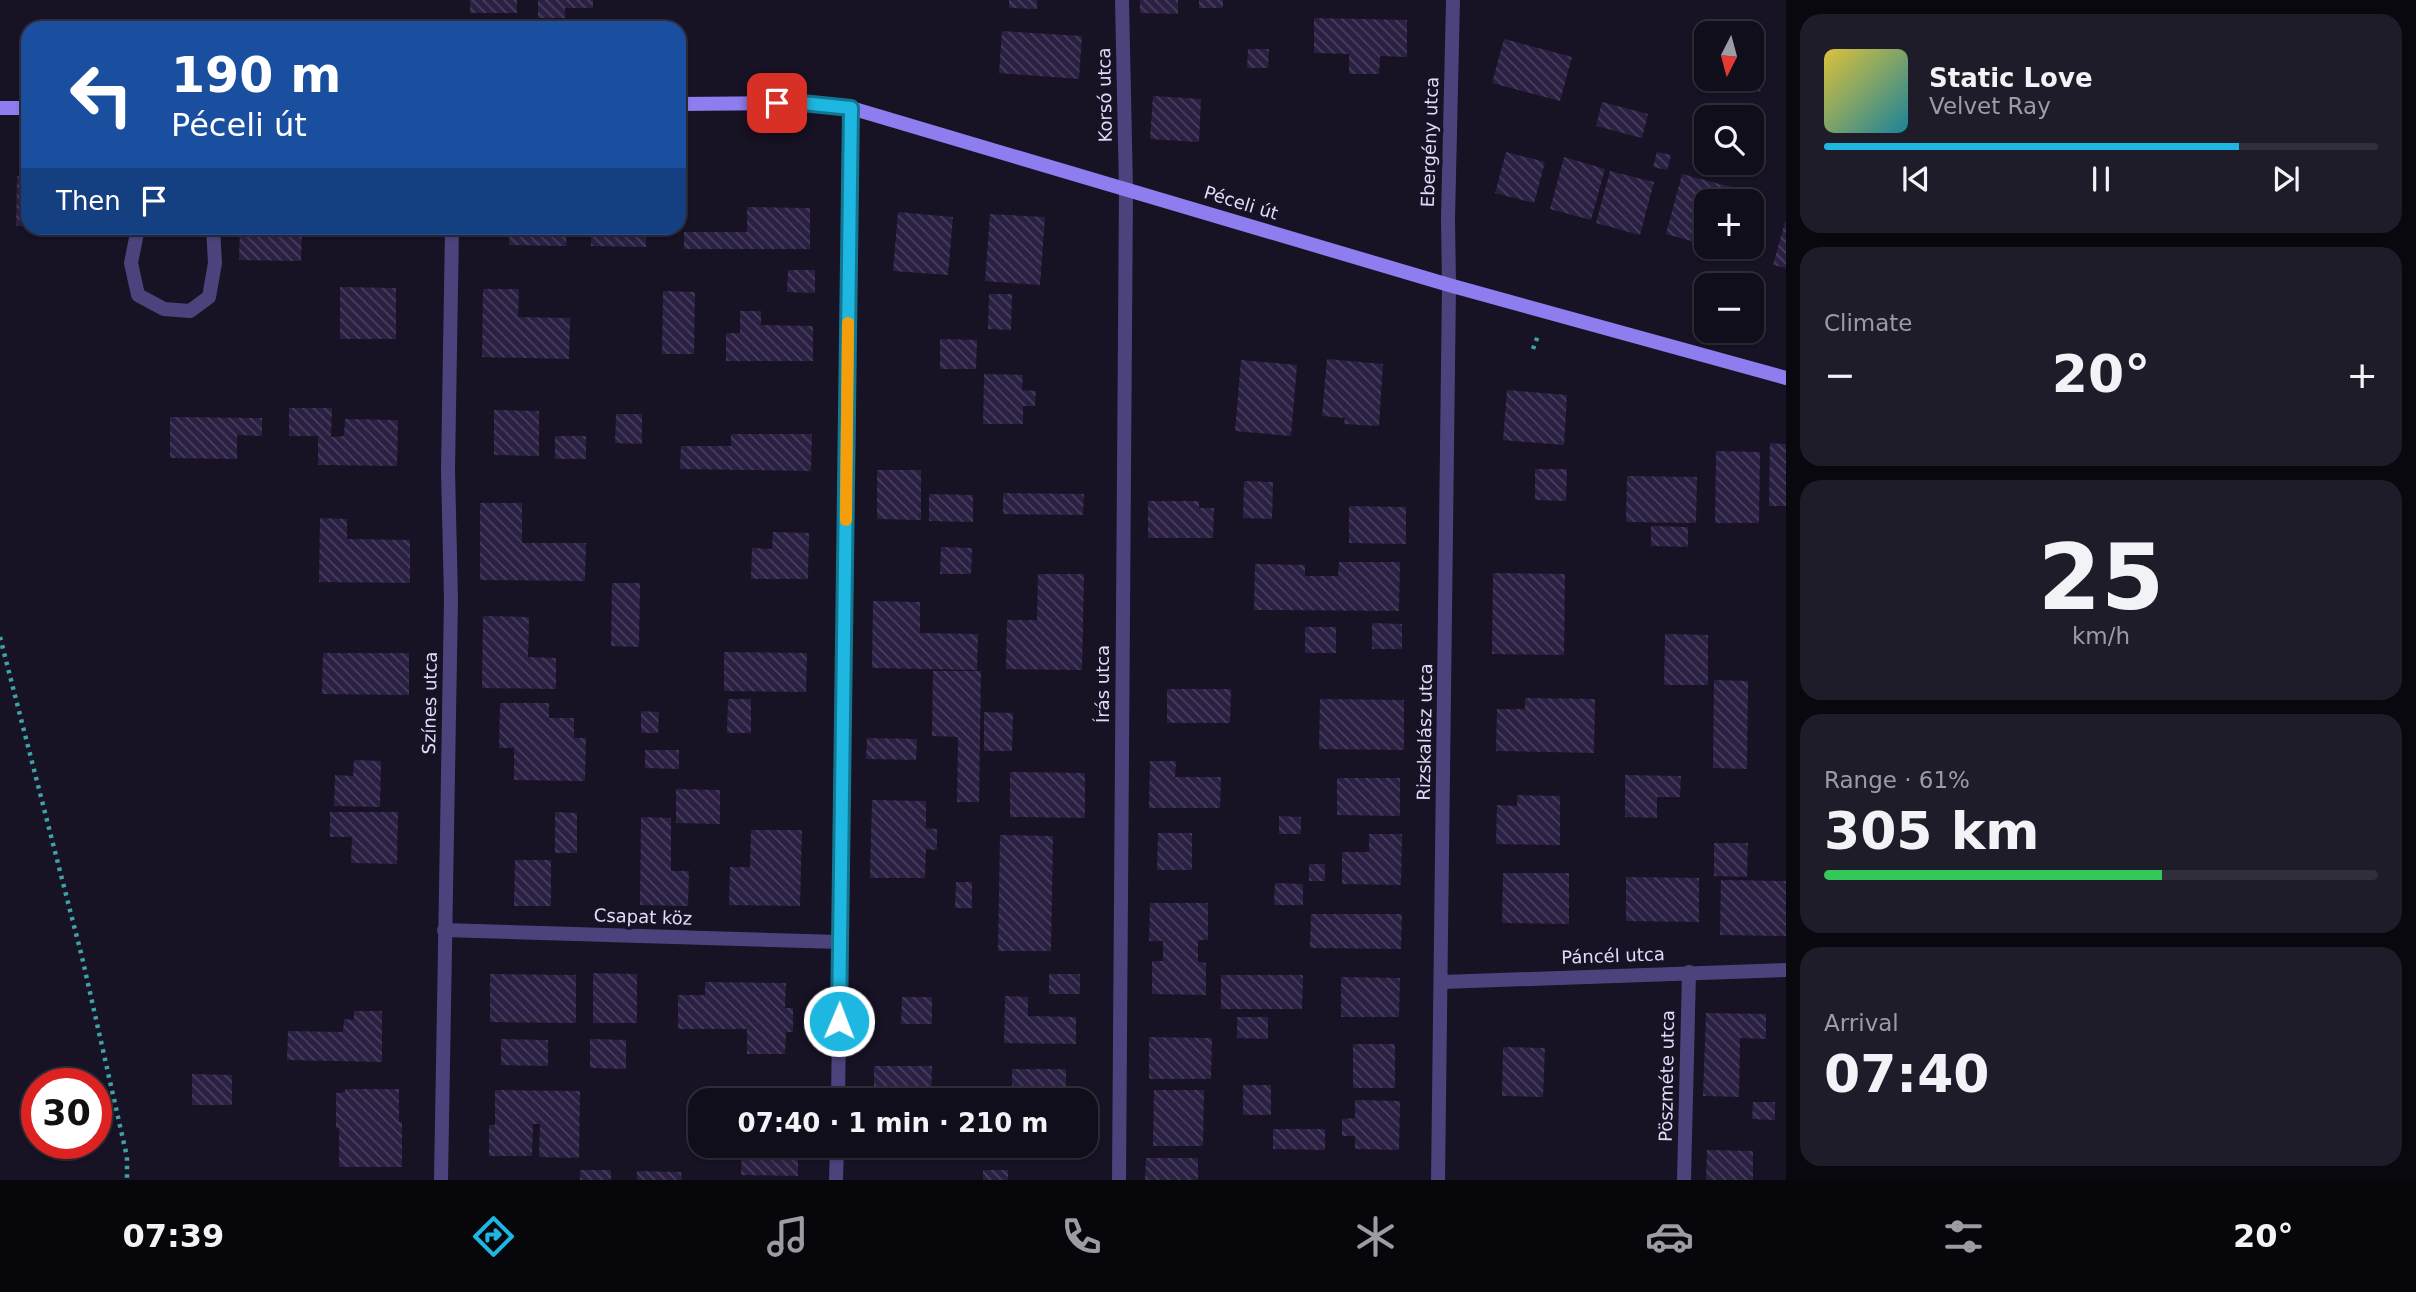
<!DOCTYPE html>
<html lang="en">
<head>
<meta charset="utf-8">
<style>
	body { margin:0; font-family:"DejaVu Sans",sans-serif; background:#1e1c28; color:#f1f3f6; height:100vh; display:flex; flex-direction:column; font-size:26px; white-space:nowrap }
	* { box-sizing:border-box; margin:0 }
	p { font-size:23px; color:#9c9ca3 }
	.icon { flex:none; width:38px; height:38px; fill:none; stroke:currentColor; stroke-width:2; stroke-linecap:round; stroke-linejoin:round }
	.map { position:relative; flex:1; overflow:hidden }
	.drawer { display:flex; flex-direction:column; gap:14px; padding:14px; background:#09080f; width:630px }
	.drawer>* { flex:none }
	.banner { position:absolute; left:21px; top:21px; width:665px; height:214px; border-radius:21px; box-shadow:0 2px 5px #0004,0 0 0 2px #302e3a; background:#1a4fa0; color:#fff; overflow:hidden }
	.needle { width:46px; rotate:186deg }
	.fabs { position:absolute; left:1694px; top:21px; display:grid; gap:14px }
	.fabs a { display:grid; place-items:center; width:70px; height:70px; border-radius:14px; background:#110e1b; box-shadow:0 2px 5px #0004,0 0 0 2px #302e3a; font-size:35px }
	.speed { position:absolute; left:21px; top:1068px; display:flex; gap:14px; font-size:35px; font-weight:700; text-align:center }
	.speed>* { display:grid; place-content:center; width:91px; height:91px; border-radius:50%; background:#110e1b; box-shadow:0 2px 5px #0004,0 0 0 2px #302e3a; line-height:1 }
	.speed .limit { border:10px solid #d22; background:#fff; color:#111 }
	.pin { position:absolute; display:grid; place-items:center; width:60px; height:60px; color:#fff; margin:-30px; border-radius:14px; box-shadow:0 4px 10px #0006 }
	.me { position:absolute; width:77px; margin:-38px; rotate:1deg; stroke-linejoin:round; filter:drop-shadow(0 0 5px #0008) }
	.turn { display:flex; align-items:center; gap:24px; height:147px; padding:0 35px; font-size:32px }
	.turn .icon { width:91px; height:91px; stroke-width:2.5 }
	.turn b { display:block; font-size:49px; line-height:60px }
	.then { display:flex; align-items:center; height:66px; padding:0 35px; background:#0003; gap:14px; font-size:26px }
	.big { font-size:52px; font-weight:600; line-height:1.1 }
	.drawer .widget { flex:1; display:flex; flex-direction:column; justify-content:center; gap:10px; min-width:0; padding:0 24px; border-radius:21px; background:#1e1c28 }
	.drawer .dial { align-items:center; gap:0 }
	.dial b { font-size:91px; line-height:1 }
	.song { display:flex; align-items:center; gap:21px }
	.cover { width:84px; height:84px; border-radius:10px; background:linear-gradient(135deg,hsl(50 70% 55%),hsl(190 70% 35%)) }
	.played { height:7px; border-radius:4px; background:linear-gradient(90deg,#1eb7e1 75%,#302e3a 75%) }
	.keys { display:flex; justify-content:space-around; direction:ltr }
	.heat { display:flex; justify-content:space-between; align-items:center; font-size:38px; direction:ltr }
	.charge { height:10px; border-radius:5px; background:linear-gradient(90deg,#34c759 61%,#302e3a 0) }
	.trip { position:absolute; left:688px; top:1088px; width:410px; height:70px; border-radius:21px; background:#110e1b; box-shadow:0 2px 5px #0004,0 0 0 2px #302e3a; font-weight:600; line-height:70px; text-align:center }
	.tab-bar { display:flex; height:112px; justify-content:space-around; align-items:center; background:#07060b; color:#9c9ca3 }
	.tab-bar .icon { width:49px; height:49px }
	.tab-bar .on { color:#1eb7e1 }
	.tab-bar b { font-size:32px; color:#f1f3f6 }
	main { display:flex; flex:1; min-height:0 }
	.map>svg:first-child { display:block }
</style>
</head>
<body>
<main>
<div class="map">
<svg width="1786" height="1180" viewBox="0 0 1786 1180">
	<defs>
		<pattern id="building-back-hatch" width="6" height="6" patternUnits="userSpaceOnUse" patternTransform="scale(1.75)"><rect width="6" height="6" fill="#2b2042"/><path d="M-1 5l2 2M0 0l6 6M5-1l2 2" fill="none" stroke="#49405e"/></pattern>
	</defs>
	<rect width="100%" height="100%" fill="#171224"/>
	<g fill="url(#building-back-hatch)">
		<rect x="470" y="0" width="47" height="13"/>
		<polygon points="538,0 593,0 593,8 565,8 565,18 538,18"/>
		<polygon points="1009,0 1037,0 1037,9 1009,8"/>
		<polygon points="1140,0 1178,0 1178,14 1140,13"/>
		<rect x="1199" y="0" width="24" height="8"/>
		<polygon points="1314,18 1407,20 1407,57 1380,56 1379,74 1349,74 1349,54 1314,53"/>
		<polygon points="1002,31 1082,36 1079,79 999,73"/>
		<polygon points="1504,39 1572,57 1560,101 1492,83"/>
		<polygon points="1248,49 1269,49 1268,68 1247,68"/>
		<polygon points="1752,65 1766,69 1760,92 1716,80 1752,79"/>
		<polygon points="1153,96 1201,99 1199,142 1150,139"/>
		<polygon points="1602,102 1648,114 1642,138 1596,126"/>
		<polygon points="1506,152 1545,162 1534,203 1495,193"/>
		<polygon points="1657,152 1671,155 1667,170 1653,167"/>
		<polygon points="1564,157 1605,169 1591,220 1550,209"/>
		<polygon points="1610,171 1654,182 1640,235 1596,223"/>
		<polygon points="1682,174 1742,190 1739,201 1706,201 1706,245 1666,234"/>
		<polygon points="17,176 28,176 28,226 16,226"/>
		<polygon points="747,207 810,208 810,249 684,249 684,232 747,232"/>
		<polygon points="898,212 953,217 948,275 893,271"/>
		<polygon points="990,214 1045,217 1040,285 985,281"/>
		<polygon points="1785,222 1786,222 1786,268 1773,265"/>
		<polygon points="240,228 302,228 301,261 239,260"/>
		<polygon points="353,228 418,228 418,235 353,234"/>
		<polygon points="509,228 567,228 566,246 509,245"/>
		<polygon points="591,228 646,228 646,247 591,246"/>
		<polygon points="788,270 815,270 815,293 787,292"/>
		<polygon points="340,287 396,288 396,339 340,339"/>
		<polygon points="483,289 519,289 518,317 570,318 569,359 482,357"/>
		<polygon points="663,291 695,292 694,354 662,354"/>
		<polygon points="989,294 1012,294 1011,330 988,329"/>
		<polygon points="740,311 761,311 761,325 813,326 813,361 726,361 726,333 740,333"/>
		<polygon points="940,339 977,340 976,369 940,369"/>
		<polygon points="1327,359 1383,364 1379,426 1344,424 1345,418 1322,416"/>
		<polygon points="1241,360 1297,365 1291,436 1235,431"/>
		<polygon points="984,374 1023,375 1022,390 1036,391 1035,406 1023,406 1023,424 983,424"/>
		<polygon points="1507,390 1567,395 1564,445 1503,440"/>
		<polygon points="289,408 332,408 331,437 344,436 345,419 398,420 397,466 318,465 318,436 289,436"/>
		<polygon points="494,410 539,411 539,456 494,455"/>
		<polygon points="616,414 642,414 642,444 615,443"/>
		<polygon points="170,417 262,418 262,436 237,435 237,459 170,458"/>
		<polygon points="731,434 812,434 811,471 680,469 681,446 731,446"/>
		<rect x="555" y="436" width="31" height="23"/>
		<polygon points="1770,443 1786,444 1786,506 1769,506"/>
		<polygon points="1716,451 1760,452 1759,523 1715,523"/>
		<polygon points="1535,469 1567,469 1566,501 1535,500"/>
		<polygon points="877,470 921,470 921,520 877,519"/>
		<polygon points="1627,476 1697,477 1696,523 1626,522"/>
		<polygon points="1244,481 1273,482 1272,519 1243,518"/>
		<polygon points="1003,493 1084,494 1083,515 1003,514"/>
		<polygon points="929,494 973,495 973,522 929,521"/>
		<polygon points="1148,501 1199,501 1199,508 1214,508 1213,538 1148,538"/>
		<polygon points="480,503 522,503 522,543 586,543 585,581 480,580"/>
		<polygon points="1349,506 1406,507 1406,544 1349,543"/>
		<polygon points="320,518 347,519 347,539 410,540 410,583 319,582"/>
		<polygon points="1651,526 1688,527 1688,547 1651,546"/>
		<polygon points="773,532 809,533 808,579 751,579 752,548 772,549"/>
		<polygon points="941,547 972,548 971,574 940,574"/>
		<polygon points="1339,562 1400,562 1399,611 1254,610 1255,564 1305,565 1305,576 1338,576"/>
		<polygon points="1493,573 1565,574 1564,655 1492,654"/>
		<polygon points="1038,574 1084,574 1082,670 1006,669 1007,620 1037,620"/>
		<polygon points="612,583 640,583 639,647 611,646"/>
		<polygon points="873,601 920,602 920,633 978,634 977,670 872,668"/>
		<polygon points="483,616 529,617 528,657 556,658 556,689 482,688"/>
		<polygon points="1372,623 1402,624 1402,649 1372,649"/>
		<rect x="1305" y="627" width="31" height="26"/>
		<polygon points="1665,634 1708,635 1708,685 1664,685"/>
		<polygon points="724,652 807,653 806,692 724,691"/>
		<polygon points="323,653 409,653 409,695 322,694"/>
		<polygon points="933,671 981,671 979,802 957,802 958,737 932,736"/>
		<polygon points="1714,680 1748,681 1747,769 1713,768"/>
		<polygon points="1167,689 1231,689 1230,723 1167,723"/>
		<polygon points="1525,698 1595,699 1594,753 1496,751 1497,709 1525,709"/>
		<polygon points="728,699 751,699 751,733 727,733"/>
		<polygon points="1320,699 1404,700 1404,750 1319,749"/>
		<polygon points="500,703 549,703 549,718 574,718 574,738 586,738 585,781 514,780 514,748 499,748"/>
		<polygon points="641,711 659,712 658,733 641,733"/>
		<polygon points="984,712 1013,713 1012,751 984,751"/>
		<polygon points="867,738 917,739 916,760 866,759"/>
		<polygon points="645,750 679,750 679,769 645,768"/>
		<polygon points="354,760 381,761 380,807 334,806 335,775 353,776"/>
		<polygon points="1150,761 1176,761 1175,777 1221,777 1220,808 1149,808"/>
		<polygon points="1010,772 1085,773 1085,818 1010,817"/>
		<polygon points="1625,775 1681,776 1680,797 1657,797 1657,818 1625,817"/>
		<polygon points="1337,778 1400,778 1400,816 1337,815"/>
		<polygon points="676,789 720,790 720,824 676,823"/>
		<polygon points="1517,795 1560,796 1560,845 1496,844 1497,805 1517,806"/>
		<polygon points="872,800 926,801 926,828 937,829 937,850 926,849 925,878 870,878"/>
		<polygon points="330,812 398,812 397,864 351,863 352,837 330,837"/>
		<polygon points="555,812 577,813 577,853 555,853"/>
		<polygon points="1279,816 1301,817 1301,834 1279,834"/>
		<polygon points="641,817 671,818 671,871 689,871 688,906 640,905"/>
		<polygon points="751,830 802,830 800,906 729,905 730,867 750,867"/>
		<polygon points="1158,833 1192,833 1192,870 1157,870"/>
		<polygon points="1369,834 1402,834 1401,885 1342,884 1342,852 1369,852"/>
		<polygon points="1000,835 1053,836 1051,951 998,951"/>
		<polygon points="1714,843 1748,843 1747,877 1714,876"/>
		<polygon points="515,860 551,860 551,906 514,906"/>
		<rect x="1309" y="864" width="16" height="17"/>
		<polygon points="1503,873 1569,873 1569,924 1502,923"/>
		<polygon points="1626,877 1699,878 1699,922 1626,921"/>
		<polygon points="1721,880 1786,881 1786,936 1720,935"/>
		<polygon points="956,882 972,882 972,908 955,908"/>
		<polygon points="1275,883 1303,884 1303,905 1274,905"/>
		<polygon points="1150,903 1208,903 1208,940 1198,940 1198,962 1206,963 1206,995 1152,994 1152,961 1163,961 1163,941 1149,941"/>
		<polygon points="1311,914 1402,914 1401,949 1310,948"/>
		<polygon points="593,973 637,974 637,1023 593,1023"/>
		<polygon points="490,974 576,975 576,1023 490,1022"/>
		<rect x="1049" y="974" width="31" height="20"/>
		<polygon points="1221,975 1303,975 1302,1009 1221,1009"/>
		<polygon points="1341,977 1400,978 1399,1017 1341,1017"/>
		<polygon points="705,982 786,983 785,1008 793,1008 793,1032 786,1032 785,1054 747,1054 747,1029 678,1029 678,995 705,995"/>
		<polygon points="1005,996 1028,997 1028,1016 1076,1017 1076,1044 1004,1043"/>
		<polygon points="902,997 932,997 932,1024 901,1024"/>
		<polygon points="354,1011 382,1011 382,1062 287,1060 288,1031 343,1032 344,1019 354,1020"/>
		<polygon points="1706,1013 1766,1014 1766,1039 1740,1038 1739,1097 1703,1096"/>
		<polygon points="1237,1017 1268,1017 1268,1039 1237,1038"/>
		<polygon points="1149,1037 1212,1038 1211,1079 1149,1079"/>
		<polygon points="501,1039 548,1040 548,1066 501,1065"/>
		<polygon points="590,1039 626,1040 626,1069 590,1068"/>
		<rect x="1353" y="1044" width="42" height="44"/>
		<polygon points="1503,1047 1545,1048 1543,1097 1502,1096"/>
		<polygon points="874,1066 932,1066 931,1101 874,1101"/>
		<rect x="1012" y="1069" width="54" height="32"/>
		<polygon points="192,1074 232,1075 232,1105 192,1105"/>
		<rect x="1243" y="1085" width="28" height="30"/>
		<polygon points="345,1089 399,1089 399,1122 402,1122 402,1167 339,1167 339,1128 336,1128 336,1093 345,1092"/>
		<polygon points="495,1090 580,1091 579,1158 539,1157 540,1124 533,1124 532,1156 489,1156 489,1125 495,1125"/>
		<polygon points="1154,1090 1204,1090 1203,1146 1153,1146"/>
		<polygon points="1355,1100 1400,1101 1399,1150 1355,1149 1355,1136 1342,1136 1342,1119 1355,1118"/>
		<polygon points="1753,1102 1775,1102 1775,1120 1752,1119"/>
		<polygon points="1273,1129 1325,1129 1325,1150 1273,1149"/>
		<polygon points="742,1146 798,1146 798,1176 741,1175"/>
		<polygon points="1707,1150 1753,1151 1753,1180 1706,1180"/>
		<polygon points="1146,1158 1198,1158 1198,1180 1145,1180"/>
		<rect x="580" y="1170" width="31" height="10"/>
		<rect x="983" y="1170" width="25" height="10"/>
		<polygon points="637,1171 681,1172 682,1180 637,1180"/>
	</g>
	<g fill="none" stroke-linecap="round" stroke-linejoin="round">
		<g stroke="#3fa2a8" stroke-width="4.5" stroke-dasharray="3.5 5" stroke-linecap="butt">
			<polyline points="1533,349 1539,333"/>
			<polyline points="0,637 82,957 127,1157 127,1180"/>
		</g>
		<polyline stroke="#4c437d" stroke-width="14" points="138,228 131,263 138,295 164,309 190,311 209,297 215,263 213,228"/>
		<g stroke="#4c437d" stroke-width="14">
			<polyline points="444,930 840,942"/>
			<polyline points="1442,982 1786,970"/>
			<polyline points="838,1101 851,108"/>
			<polyline points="441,1180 451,599 448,470 452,228"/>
			<polyline points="836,1180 837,1146"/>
			<polyline points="1119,1180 1126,189 1122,0"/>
			<polyline points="1438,1180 1449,285 1448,219 1453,0"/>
			<polyline points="1684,1180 1689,972"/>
		</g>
		<g stroke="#8d7dee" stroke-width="14">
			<polyline points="679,104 802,103 851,108 1449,285 1786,378"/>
			<polyline points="0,108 28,108"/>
		</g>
	</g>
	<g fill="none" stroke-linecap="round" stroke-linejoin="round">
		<g stroke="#147792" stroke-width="18">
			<polyline id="route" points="777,103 802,103 851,108 839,1021"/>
		</g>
		<use href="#route" stroke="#1eb7e1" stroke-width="12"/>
		<polyline stroke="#f59e0b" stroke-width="12" points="846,520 848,323"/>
	</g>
	<g text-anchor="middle" stroke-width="7" stroke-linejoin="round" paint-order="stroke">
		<g font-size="18" fill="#e1dafa" stroke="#171224">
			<text transform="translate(1105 95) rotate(-91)" y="6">Korsó utca</text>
			<text transform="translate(1430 142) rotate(-88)" y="6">Ebergény utca</text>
			<text transform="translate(1241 203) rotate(17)" y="6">Péceli út</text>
			<text transform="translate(1103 684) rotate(-90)" y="6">Írás utca</text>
			<text transform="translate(430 703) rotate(-89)" y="6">Színes utca</text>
			<text transform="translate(1425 732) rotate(-89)" y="6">Rizskalász utca</text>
			<text transform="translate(643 917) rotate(2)" y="6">Csapat köz</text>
			<text transform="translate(1613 956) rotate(-2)" y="6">Páncél utca</text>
			<text transform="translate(1667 1076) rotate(-89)" y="6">Pöszméte utca</text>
		</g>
	</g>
</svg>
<div class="fabs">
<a><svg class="needle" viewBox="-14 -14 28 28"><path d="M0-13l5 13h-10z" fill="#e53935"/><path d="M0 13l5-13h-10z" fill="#9c9ca3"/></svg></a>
<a><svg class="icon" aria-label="search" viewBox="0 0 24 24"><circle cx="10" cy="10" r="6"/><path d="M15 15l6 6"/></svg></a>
<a>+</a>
<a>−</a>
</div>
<div class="speed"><div class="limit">30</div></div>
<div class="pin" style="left:777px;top:103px;background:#d93025"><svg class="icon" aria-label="arrive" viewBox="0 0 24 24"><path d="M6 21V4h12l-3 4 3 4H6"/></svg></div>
<svg class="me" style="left:839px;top:1021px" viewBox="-20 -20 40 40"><circle r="17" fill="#1eb7e1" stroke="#fff" stroke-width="3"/><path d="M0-11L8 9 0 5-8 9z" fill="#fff"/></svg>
<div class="trip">07:40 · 1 min · 210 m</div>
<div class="banner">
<div class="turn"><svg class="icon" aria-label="left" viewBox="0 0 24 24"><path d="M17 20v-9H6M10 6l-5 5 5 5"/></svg><div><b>190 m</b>Péceli út</div></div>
<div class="then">Then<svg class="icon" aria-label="arrive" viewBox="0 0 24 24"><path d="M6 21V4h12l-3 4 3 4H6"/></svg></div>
</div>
</div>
<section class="drawer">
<div class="widget">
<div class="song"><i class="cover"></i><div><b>Static Love</b><p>Velvet Ray</p></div></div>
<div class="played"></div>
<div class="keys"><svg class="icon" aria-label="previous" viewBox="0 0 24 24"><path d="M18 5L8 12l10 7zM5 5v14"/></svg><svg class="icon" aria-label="pause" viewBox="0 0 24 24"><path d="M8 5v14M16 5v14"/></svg><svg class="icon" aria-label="next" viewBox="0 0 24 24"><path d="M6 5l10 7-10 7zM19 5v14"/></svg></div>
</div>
<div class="widget"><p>Climate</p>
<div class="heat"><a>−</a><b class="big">20°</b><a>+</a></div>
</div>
<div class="widget dial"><b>25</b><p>km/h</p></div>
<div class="widget"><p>Range · 61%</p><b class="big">305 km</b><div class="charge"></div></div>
<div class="widget"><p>Arrival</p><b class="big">07:40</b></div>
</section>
</main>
<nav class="tab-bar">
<b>07:39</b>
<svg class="icon on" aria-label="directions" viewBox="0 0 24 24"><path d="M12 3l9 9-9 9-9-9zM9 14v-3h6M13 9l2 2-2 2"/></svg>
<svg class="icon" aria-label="music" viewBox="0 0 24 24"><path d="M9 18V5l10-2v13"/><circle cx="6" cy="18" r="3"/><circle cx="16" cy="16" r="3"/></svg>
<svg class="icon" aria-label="phone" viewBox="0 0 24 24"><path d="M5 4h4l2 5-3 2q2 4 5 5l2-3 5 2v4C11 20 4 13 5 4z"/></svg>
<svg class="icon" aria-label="climate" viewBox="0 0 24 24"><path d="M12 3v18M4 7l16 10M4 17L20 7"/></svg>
<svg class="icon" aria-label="car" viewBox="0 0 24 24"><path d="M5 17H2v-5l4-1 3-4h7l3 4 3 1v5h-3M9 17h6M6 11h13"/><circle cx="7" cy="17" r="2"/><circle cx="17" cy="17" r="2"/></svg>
<svg class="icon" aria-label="filters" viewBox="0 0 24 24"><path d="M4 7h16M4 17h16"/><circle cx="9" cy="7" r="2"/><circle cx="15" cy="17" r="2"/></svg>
<b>20°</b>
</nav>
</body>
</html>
